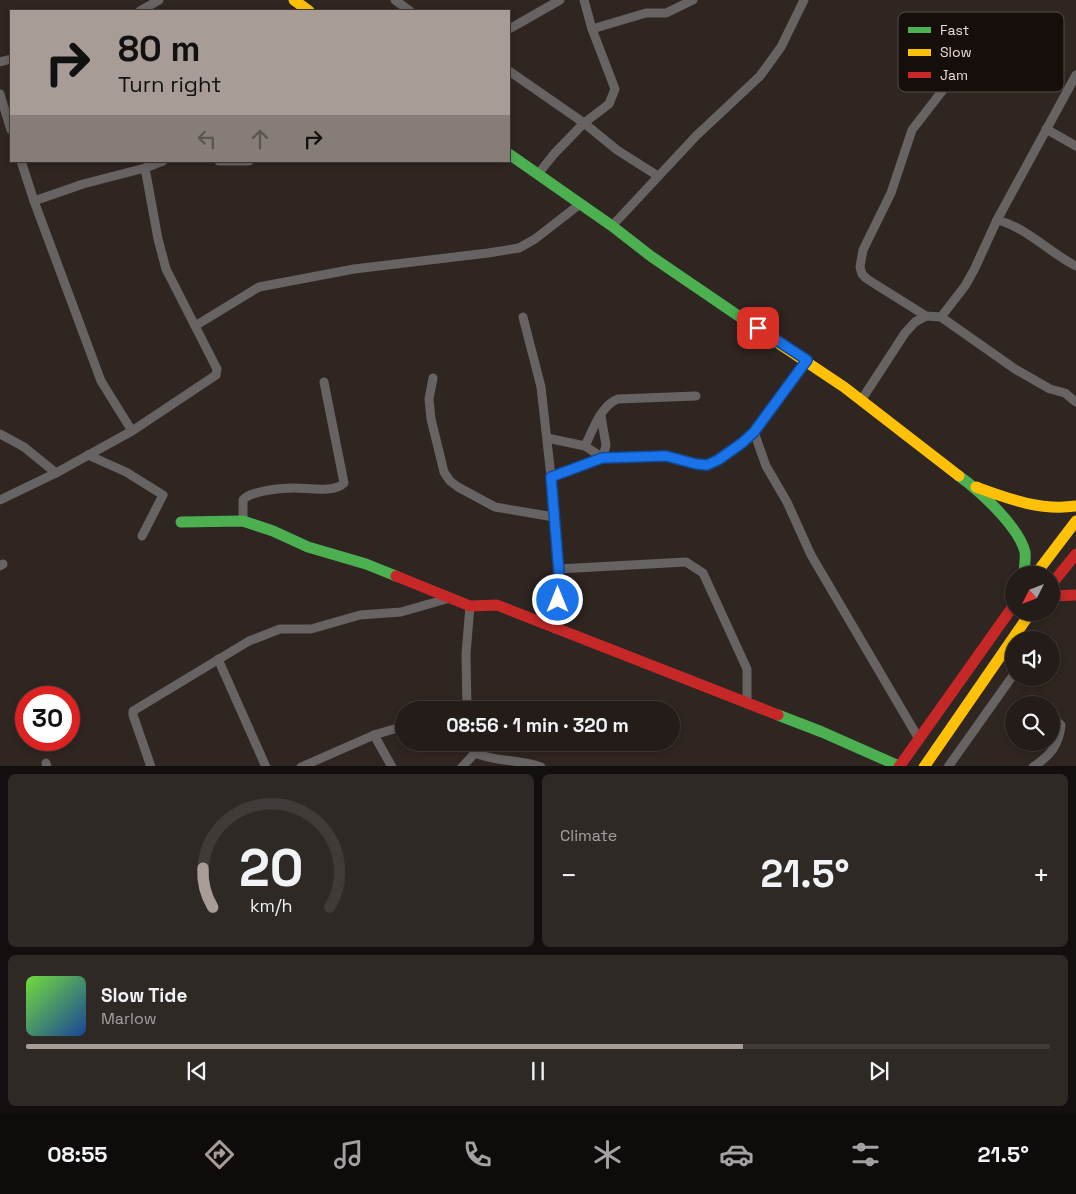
<!DOCTYPE html>
<html lang="en">
<head>
<meta charset="utf-8">
<style>
	body { margin:0; font-family:"Space Grotesk",sans-serif; background:#2f2926; color:#f1f3f6; height:100vh; display:flex; flex-direction:column; font-size:19px; white-space:nowrap }
	* { box-sizing:border-box; margin:0 }
	p { font-size:16px; color:#a3a1a2 }
	.icon { flex:none; width:28px; height:28px; fill:none; stroke:currentColor; stroke-width:2; stroke-linecap:round; stroke-linejoin:round }
	.map { position:relative; height:766px; overflow:hidden }
	.panel { display:flex; flex-direction:column; gap:8px; padding:8px; background:#130f0e; flex:1 }
	.panel>* { flex:none }
	.hud { position:absolute; left:10px; top:10px; width:500px; height:152px; border-radius:0px; box-shadow:0 2px 8px #0003,0 0 0 1px #403a38; background:#a89c97; color:#111; overflow:hidden }
	.needle { width:32px; rotate:228deg }
	.buttons { position:absolute; left:1005px; top:566px; display:grid; gap:10px }
	.buttons a { display:grid; place-items:center; width:55px; height:55px; border-radius:50%; background:#231c19; box-shadow:0 2px 8px #0003,0 0 0 1px #403a38; font-size:25px }
	.speed { position:absolute; left:15px; top:686px; display:flex; gap:10px; font-size:25px; font-weight:700; text-align:center }
	.speed>* { display:grid; place-content:center; width:65px; height:65px; border-radius:50%; background:#231c19; box-shadow:0 2px 8px #0003,0 0 0 1px #403a38; line-height:1 }
	.speed .limit { border:8px solid #d22; background:#fff; color:#111 }
	.pin { position:absolute; display:grid; place-items:center; width:42px; height:42px; color:#fff; margin:-21px; border-radius:10px; box-shadow:0 2px 8px #0006 }
	.me { position:absolute; width:55px; margin:-28px; rotate:0deg; stroke-linejoin:round; filter:drop-shadow(0 0 4px #0008) }
	.turn { display:flex; align-items:center; gap:18px; height:105px; padding:0 25px; font-size:22px }
	.turn .icon { width:65px; height:65px; stroke-width:2.5 }
	.turn b { display:block; font-size:35px; line-height:42px }
	.lanes { display:flex; align-items:center; height:48px; padding:0 25px; background:#0003; justify-content:center; gap:25px; direction:ltr }
	.lanes .off { opacity:.35 }
	.big { font-size:38px; font-weight:700; line-height:1.1 }
	.panel .card { flex:1; display:flex; flex-direction:column; justify-content:center; gap:8px; min-width:0; padding:0 18px; border-radius:8px; background:#2f2926 }
	.panel .dial { align-items:center; gap:0 }
	.dial svg { height:130px; overflow:visible; fill:none; stroke:#403a38; stroke-width:7; stroke-linecap:round; text-anchor:middle }
	.dial text { fill:#f1f3f6; stroke:none }
	.song { display:flex; align-items:center; gap:15px }
	.cover { width:60px; height:60px; border-radius:8px; background:linear-gradient(135deg,hsl(100 70% 55%),hsl(220 70% 35%)) }
	.played { height:5px; border-radius:2px; background:linear-gradient(90deg,#a89c97 70%,#403a38 70%) }
	.keys { display:flex; justify-content:space-around; direction:ltr }
	.heat { display:flex; justify-content:space-between; align-items:center; font-size:28px; direction:ltr }
	.panel .tiles { flex:1; display:grid; gap:8px; grid-template-columns:1fr 1fr }
	.card:last-child { grid-column:span 2 }
	.trip { position:absolute; left:395px; top:701px; width:285px; height:50px; border-radius:25px; background:#231c19; box-shadow:0 2px 8px #0003,0 0 0 1px #403a38; font-weight:700; line-height:50px; text-align:center }
	.tab-bar { display:flex; height:80px; justify-content:space-around; align-items:center; background:#0e0b0a; color:#a3a1a2 }
	.tab-bar .icon { width:35px; height:35px }
	.tab-bar .on { color:#a89c97 }
	.tab-bar b { font-size:22px; color:#f1f3f6 }
	.map>svg:first-child { display:block }
</style>
</head>
<body>
<div class="map">
<svg width="1076" height="767" viewBox="0 0 1076 767">
	<rect width="100%" height="100%" fill="#2f2521"/>
	<g fill="none" stroke-linecap="round" stroke-linejoin="round">
		<g stroke="#676362" stroke-width="9">
			<polyline points="395,0 410,11"/>
			<polyline points="140,11 159,0"/>
			<polyline points="509,29 560,0"/>
			<polyline points="592,29 646,13 666,13 693,0"/>
			<polyline points="0,62 11,59"/>
			<polyline points="509,71 584,123 617,150 658,176"/>
			<polyline points="953,77 912,130 891,193 863,250 860,267 862,274 867,279 926,316 941,317 1015,369 1050,389 1065,393 1076,402"/>
			<polyline points="0,94 11,130"/>
			<polyline points="1046,129 1076,146"/>
			<polyline points="21,161 34,201 101,381 132,431"/>
			<polyline points="219,161 249,161"/>
			<polyline points="538,174 554,154 584,123 609,104 615,89 592,29 584,0"/>
			<polyline points="34,201 83,184 145,168 163,161"/>
			<path d="M997,220C1028,228 1048,252 1076,266"/>
			<polyline points="612,226 696,136 760,76 781,47 804,0"/>
			<polyline points="523,317 541,387 551,477 560,585 555,629"/>
			<polyline points="941,317 965,286 974,270 997,220 1076,75"/>
			<polyline points="195,326 259,287 354,269 488,253 519,248 535,239 580,204"/>
			<polyline points="433,378 429,399 431,419 444,472 450,481 458,487 495,507 554,517"/>
			<polyline points="862,399 905,333 915,322 926,316"/>
			<polyline points="754,432 766,466 787,502 811,555 919,739"/>
			<polyline points="0,434 24,447 56,473"/>
			<polyline points="547,438 585,446 603,458 606,445 601,416"/>
			<path d="M585,446C593,430 601,405 618,399L696,396"/>
			<polyline points="88,455 126,472 163,495 142,536"/>
			<polyline points="551,477 603,458 666,456 696,464 707,465 718,460 742,443 754,432 807,360"/>
			<polyline points="0,500 56,473 132,431 216,375 217,369 166,269 158,239 145,168"/>
			<path d="M243,521V500C248,494 254,494 260,492C272,489 283,488 295,488C308,488 335,493 344,483L324,382"/>
			<polyline points="0,566 3,564"/>
			<polyline points="558,569 686,562 703,573 747,669 747,704"/>
			<polyline points="218,659 266,767"/>
			<polyline points="467,710 466,654 470,606"/>
			<polyline points="374,735 392,767"/>
			<path d="M471,742L475,753C495,762 519,759 541,767"/>
			<polyline points="46,763 47,767"/>
			<polyline points="151,767 133,715 133,711 249,641 280,629 311,629 360,615 401,612 450,598"/>
			<polyline points="301,767 374,735 404,726"/>
			<polyline points="462,767 475,753"/>
			<polyline points="948,767 1014,674"/>
			<path d="M1033,767C1050,756 1059,745 1061,725L1052,717"/>
		</g>
		<g stroke="#4caf50" stroke-width="11">
			<polyline points="509,154 612,226 652,257 781,345"/>
			<path d="M959,476C980,491 1019,527 1025,552C1026,559 1024,568 1024,575"/>
			<polyline points="181,522 243,521 273,531 308,547 366,564 396,576"/>
			<polyline points="778,715 822,732 899,766"/>
		</g>
		<g stroke="#ffc107" stroke-width="11">
			<polyline points="294,0 309,11"/>
			<polyline points="781,345 844,387 959,476"/>
			<path d="M976,487C1009,499 1040,511 1076,506"/>
			<polyline points="1035,575 1076,521"/>
			<polyline points="924,767 1031,612"/>
		</g>
		<g stroke="#c62828" stroke-width="11">
			<polyline points="396,576 470,606 497,605 778,715"/>
			<polyline points="1051,585 1076,554"/>
			<polyline points="1051,596 1076,595"/>
			<polyline points="899,767 1014,605"/>
		</g>
	</g>
	<g fill="none" stroke-linecap="round" stroke-linejoin="round">
		<g stroke="#114b97" stroke-width="12">
			<polyline id="route" points="558,600 560,585 551,477 602,458 666,456 696,464 707,465 718,460 742,443 754,432 807,360 758,328"/>
		</g>
		<use href="#route" stroke="#1a73e8" stroke-width="9"/>
	</g>
	<rect x="898" y="12" width="166" height="80" rx="8" fill="#160e0b" stroke="#554c48" stroke-width="1"/>
	<rect x="908" y="27" width="23" height="6" fill="#4caf50"/>
	<rect x="908" y="49" width="23" height="7" fill="#ffc107"/>
	<rect x="908" y="72" width="23" height="6" fill="#c62828"/>
	<g font-size="14" fill="#e9dcd7">
		<text x="940" y="35">Fast</text>
		<text x="940" y="57">Slow</text>
		<text x="940" y="80">Jam</text>
	</g>
</svg>
<div class="buttons">
<a><svg class="needle" viewBox="-14 -14 28 28"><path d="M0-13l5 13h-10z" fill="#e53935"/><path d="M0 13l5-13h-10z" fill="#a3a1a2"/></svg></a>
<a><svg class="icon" aria-label="sound" viewBox="0 0 24 24"><path d="M4 9h4l5-4v14l-5-4H4zM17 9q2 3 0 6"/></svg></a>
<a><svg class="icon" aria-label="search" viewBox="0 0 24 24"><circle cx="10" cy="10" r="6"/><path d="M15 15l6 6"/></svg></a>
</div>
<div class="speed"><div class="limit">30</div></div>
<div class="pin" style="left:758px;top:328px;background:#d93025"><svg class="icon" aria-label="arrive" viewBox="0 0 24 24"><path d="M6 21V4h12l-3 4 3 4H6"/></svg></div>
<svg class="me" style="left:558px;top:600px" viewBox="-20 -20 40 40"><circle r="17" fill="#1a73e8" stroke="#fff" stroke-width="3"/><path d="M0-11L8 9 0 5-8 9z" fill="#fff"/></svg>
<div class="trip">08:56 · 1 min · 320 m</div>
<div class="hud">
<div class="turn"><svg class="icon" aria-label="right" viewBox="0 0 24 24"><path d="M7 20v-9h11M14 6l5 5-5 5"/></svg><div><b>80 m</b>Turn right</div></div>
<div class="lanes"><svg class="icon off" aria-label="left" viewBox="0 0 24 24"><path d="M17 20v-9H6M10 6l-5 5 5 5"/></svg><svg class="icon off" aria-label="ahead" viewBox="0 0 24 24"><path d="M12 20V5M6 11l6-6 6 6"/></svg><svg class="icon" aria-label="right" viewBox="0 0 24 24"><path d="M7 20v-9h11M14 6l5 5-5 5"/></svg></div>
</div>
</div>
<section class="panel">
<div class="tiles">
<div class="card dial"><svg viewBox="0 0 100 80">
<path d="M14 69A42 42 0 1 1 86 69"/>
<path d="M14 69A42 42 0 0 1 8 45" stroke="#a89c97"/>
<text x="50" y="56" font-size="32" font-weight="700">20</text>
<text x="50" y="72" font-size="11">km/h</text>
</svg></div>
<div class="card"><p>Climate</p>
<div class="heat"><a>−</a><b class="big">21.5°</b><a>+</a></div>
</div>
<div class="card">
<div class="song"><i class="cover"></i><div><b>Slow Tide</b><p>Marlow</p></div></div>
<div class="played"></div>
<div class="keys"><svg class="icon" aria-label="previous" viewBox="0 0 24 24"><path d="M18 5L8 12l10 7zM5 5v14"/></svg><svg class="icon" aria-label="pause" viewBox="0 0 24 24"><path d="M8 5v14M16 5v14"/></svg><svg class="icon" aria-label="next" viewBox="0 0 24 24"><path d="M6 5l10 7-10 7zM19 5v14"/></svg></div>
</div>
</div>
</section>
<nav class="tab-bar">
<b>08:55</b>
<svg class="icon on" aria-label="directions" viewBox="0 0 24 24"><path d="M12 3l9 9-9 9-9-9zM9 14v-3h6M13 9l2 2-2 2"/></svg>
<svg class="icon" aria-label="music" viewBox="0 0 24 24"><path d="M9 18V5l10-2v13"/><circle cx="6" cy="18" r="3"/><circle cx="16" cy="16" r="3"/></svg>
<svg class="icon" aria-label="phone" viewBox="0 0 24 24"><path d="M5 4h4l2 5-3 2q2 4 5 5l2-3 5 2v4C11 20 4 13 5 4z"/></svg>
<svg class="icon" aria-label="climate" viewBox="0 0 24 24"><path d="M12 3v18M4 7l16 10M4 17L20 7"/></svg>
<svg class="icon" aria-label="car" viewBox="0 0 24 24"><path d="M5 17H2v-5l4-1 3-4h7l3 4 3 1v5h-3M9 17h6M6 11h13"/><circle cx="7" cy="17" r="2"/><circle cx="17" cy="17" r="2"/></svg>
<svg class="icon" aria-label="filters" viewBox="0 0 24 24"><path d="M4 7h16M4 17h16"/><circle cx="9" cy="7" r="2"/><circle cx="15" cy="17" r="2"/></svg>
<b>21.5°</b>
</nav>
</body>
</html>
